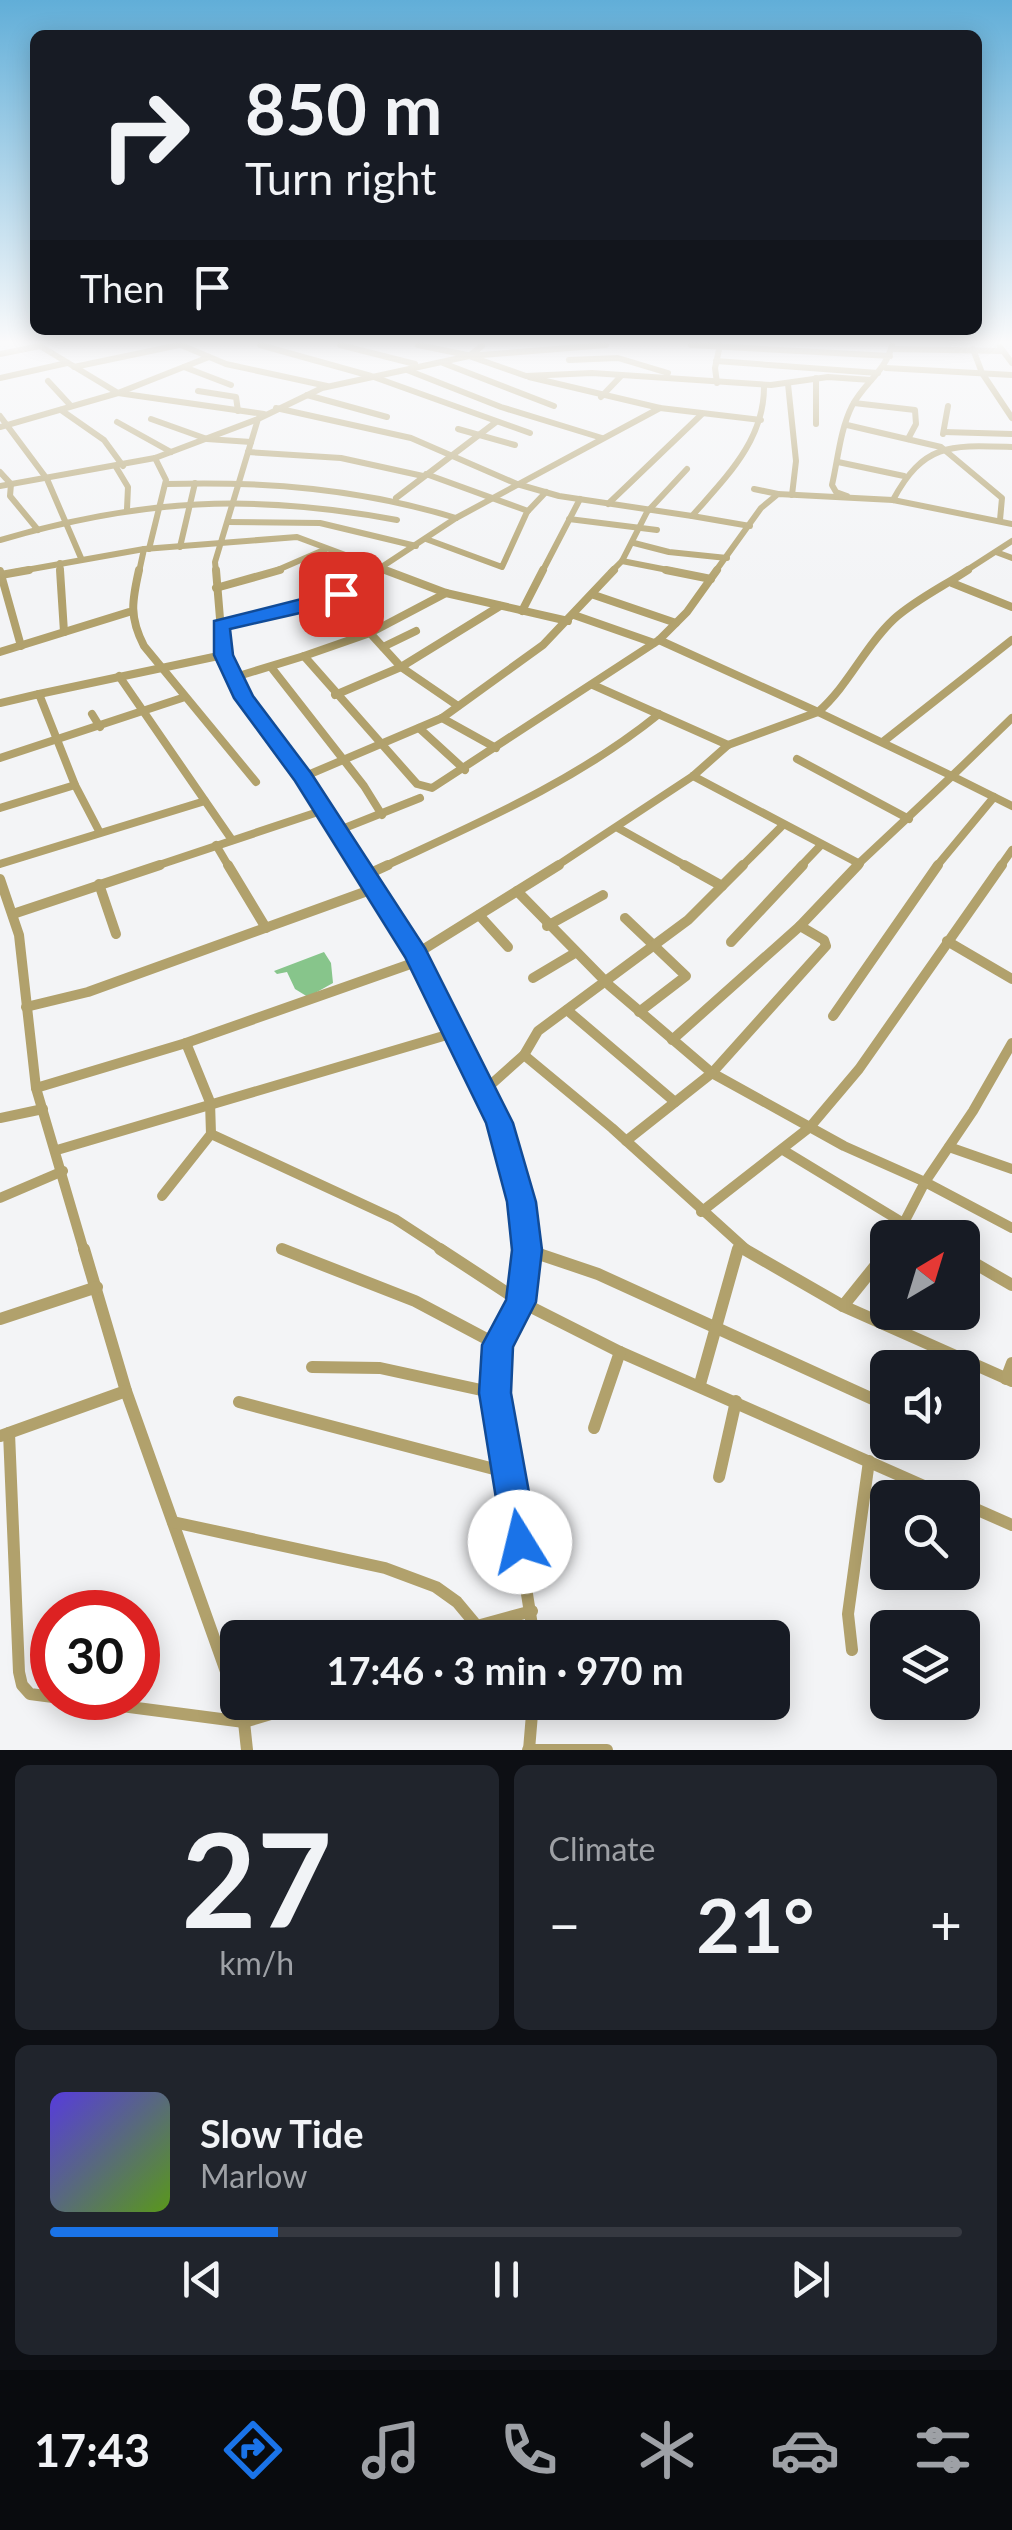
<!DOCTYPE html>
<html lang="en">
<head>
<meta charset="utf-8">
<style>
	body { margin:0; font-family:Lato,sans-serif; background:#20242c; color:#f1f3f6; height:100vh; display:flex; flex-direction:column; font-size:38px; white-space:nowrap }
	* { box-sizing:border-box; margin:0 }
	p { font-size:32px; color:#9ea1a6 }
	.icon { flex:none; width:55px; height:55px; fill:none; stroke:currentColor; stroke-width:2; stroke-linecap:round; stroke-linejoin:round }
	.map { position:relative; height:1750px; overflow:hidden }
	.drawer { display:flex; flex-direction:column; gap:15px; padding:15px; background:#0d0f14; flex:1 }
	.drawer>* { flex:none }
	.banner { position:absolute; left:30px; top:30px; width:952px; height:305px; border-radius:15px; box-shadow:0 5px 25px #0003; background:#171b24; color:#f1f3f6; overflow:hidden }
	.needle { width:65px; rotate:38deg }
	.tools { position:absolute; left:870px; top:1220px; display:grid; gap:20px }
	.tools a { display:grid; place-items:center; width:110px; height:110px; border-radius:15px; background:#171b24; box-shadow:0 5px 25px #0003; font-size:50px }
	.speed { position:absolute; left:30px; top:1590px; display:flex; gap:20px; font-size:50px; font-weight:700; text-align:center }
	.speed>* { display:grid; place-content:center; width:130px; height:130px; border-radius:50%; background:#171b24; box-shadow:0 5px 25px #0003; line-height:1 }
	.speed .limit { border:15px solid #d22; background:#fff; color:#111 }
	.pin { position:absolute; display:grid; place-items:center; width:85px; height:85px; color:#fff; margin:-42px; border-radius:20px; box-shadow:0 5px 15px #0006 }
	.me { position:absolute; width:110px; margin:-55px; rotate:351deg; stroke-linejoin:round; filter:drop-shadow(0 0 8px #0008) }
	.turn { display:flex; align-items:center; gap:35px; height:210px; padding:0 50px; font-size:45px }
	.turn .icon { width:130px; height:130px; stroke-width:2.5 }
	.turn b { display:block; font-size:70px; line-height:85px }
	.then { display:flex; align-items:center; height:95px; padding:0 50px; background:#0003; gap:20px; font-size:38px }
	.big { font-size:75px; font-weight:700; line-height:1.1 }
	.drawer .card { flex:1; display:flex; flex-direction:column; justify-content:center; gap:15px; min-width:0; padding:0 35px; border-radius:15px; background:#20242c }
	.drawer .dial { align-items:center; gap:0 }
	.dial b { font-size:130px; line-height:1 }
	.song { display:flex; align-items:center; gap:30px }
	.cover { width:120px; height:120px; border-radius:15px; background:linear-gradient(135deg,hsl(250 70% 55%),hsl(90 70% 35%)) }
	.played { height:10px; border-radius:5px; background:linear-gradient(90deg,#1a73e8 25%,#363941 25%) }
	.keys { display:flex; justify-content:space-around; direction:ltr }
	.heat { display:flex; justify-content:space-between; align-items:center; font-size:55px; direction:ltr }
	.drawer .tiles { flex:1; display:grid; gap:15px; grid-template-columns:1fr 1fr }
	.card:last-child { grid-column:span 2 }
	.trip { position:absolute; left:220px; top:1620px; width:570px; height:100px; border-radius:15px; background:#171b24; box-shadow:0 5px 25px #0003; font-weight:700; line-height:100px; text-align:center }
	.tab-bar { display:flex; height:160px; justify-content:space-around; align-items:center; background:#090b0e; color:#9ea1a6 }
	.tab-bar .icon { width:70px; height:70px }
	.tab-bar .current { color:#1a73e8 }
	.tab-bar b { font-size:45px; color:#f1f3f6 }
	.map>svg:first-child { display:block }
</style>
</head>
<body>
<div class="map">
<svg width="1012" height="1750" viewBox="0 0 1012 1750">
	<rect width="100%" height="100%" fill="#f3f4f6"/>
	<polygon fill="#87c58b" points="324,952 331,963 333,983 308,997 295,989 287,972 277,974 274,971"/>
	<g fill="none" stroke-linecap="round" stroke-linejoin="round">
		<g stroke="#b1a16c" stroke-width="6">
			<polyline points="181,345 226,364 327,386"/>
			<polyline points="260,345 371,376 530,433"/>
			<polyline points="340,345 415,364"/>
			<polyline points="418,345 467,355"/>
			<polyline points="606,345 469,356 526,376 592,373 771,385 828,377 871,380"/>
			<polyline points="691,345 890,356"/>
			<polyline points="1000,347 1012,363"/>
			<polyline points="891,349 1003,351"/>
			<polyline points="973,349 982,373 1012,418"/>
			<polyline points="0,354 40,346 118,393 264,414"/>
			<polyline points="569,360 618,358 668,373"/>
			<polyline points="716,361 878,373"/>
			<polyline points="443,363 554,406"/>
			<polyline points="74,367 179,345"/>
			<polyline points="184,367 231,385"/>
			<polyline points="886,368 1012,375"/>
			<polyline points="407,370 501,407 602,438"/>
			<polyline points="529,377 660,408 761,420"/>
			<polyline points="0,378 67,363"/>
			<polyline points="816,378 816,424"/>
			<polyline points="48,381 71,406"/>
			<polyline points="717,383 715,368 720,345"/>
			<polyline points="788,384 796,461 792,495"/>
			<polyline points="198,391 236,397 238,411"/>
			<polyline points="307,395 387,417"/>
			<polyline points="601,397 621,376"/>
			<polyline points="854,403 915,410 916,424 908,439"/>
			<polyline points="276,408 411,438 517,484 559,496 692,516"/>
			<polyline points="61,410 104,440 123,466"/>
			<polyline points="0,416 47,479 81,558"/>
			<polyline points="151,419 207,439 251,442"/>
			<polyline points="117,422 171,452"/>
			<polyline points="847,425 941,447 1002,498 1000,520"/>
			<polyline points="0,427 118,393 209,357"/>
			<polyline points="458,429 515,445"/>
			<polyline points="944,432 1012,434"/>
			<polyline points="943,434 948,406"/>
			<polyline points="248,452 341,458 423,476"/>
			<polyline points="838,462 904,476"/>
			<polyline points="116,467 128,487 127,509"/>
			<polyline points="0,472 11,484 10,496 38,530"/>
			<polyline points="426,474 528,511"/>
			<path d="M166,484C266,481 361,489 456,518"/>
			<polyline points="0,486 155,458 258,419"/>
			<polyline points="754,489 778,494"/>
			<path d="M847,496L836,492L832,485C838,459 840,430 852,406C864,383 886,371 892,345"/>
			<polyline points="396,498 496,422"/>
			<path d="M893,500C924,442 952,445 1012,447"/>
			<polyline points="608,504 702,414"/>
			<polyline points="569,519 657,530"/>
			<polyline points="228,522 320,523 416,546"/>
			<path d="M750,526L692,516C726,477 765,440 764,385"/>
			<polyline points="426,539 502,567 527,512 546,492"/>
			<path d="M0,540C141,499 252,493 397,520"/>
			<polyline points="634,543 669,552 727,558"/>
			<polyline points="180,547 195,483"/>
			<polyline points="149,549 166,480 155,458"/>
			<polyline points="996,552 1012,558"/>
			<polyline points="622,561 678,572"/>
			<polyline points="60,563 61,572"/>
			<polyline points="15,572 144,549 297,537 391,572"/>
			<polyline points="139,572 144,549"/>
			<polyline points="216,572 215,562 258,419 322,388 469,356 482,346"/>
			<polyline points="273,572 326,549"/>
			<polyline points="327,572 351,559"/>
			<polyline points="374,572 456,518 660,408"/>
			<polyline points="542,572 580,499"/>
			<polyline points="611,572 622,561 647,512 687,469"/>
			<polyline points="715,572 761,508 778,494 893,500 1012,524"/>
			<polyline points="964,572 1012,541"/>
		</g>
		<g stroke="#b1a16c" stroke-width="8">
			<polyline points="60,570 64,632"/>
			<path d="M139,570C132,601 129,617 144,646L256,782"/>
			<polyline points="216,570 223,655 232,678"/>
			<polyline points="385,570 446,593 568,621"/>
			<polyline points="666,570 711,579"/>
			<polyline points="0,571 21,646"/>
			<polyline points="1,575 29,570"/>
			<polyline points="319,577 332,570"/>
			<polyline points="952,583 1012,607"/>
			<polyline points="216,588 280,570"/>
			<polyline points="594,595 676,623"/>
			<polyline points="522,611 543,570"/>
			<polyline points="574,615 654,643"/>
			<polyline points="221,625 341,594 377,570"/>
			<polyline points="370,633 401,667 458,706"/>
			<path d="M659,640L818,712C849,685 864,647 894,619C915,600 944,586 968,570"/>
			<polyline points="383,647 416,631"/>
			<polyline points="0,652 129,612"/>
			<polyline points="304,656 370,633 446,593"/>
			<polyline points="271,667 364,786 382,815"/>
			<polyline points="119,676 232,840"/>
			<polyline points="593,685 728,745"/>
			<polyline points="39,694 223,655"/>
			<polyline points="335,695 401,667 500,606"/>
			<polyline points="0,703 39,694 75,785 99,831"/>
			<polyline points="92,714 100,727"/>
			<polyline points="442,718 496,748"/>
			<polyline points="1012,718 952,776 1012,806"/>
			<polyline points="419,728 465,770"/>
			<polyline points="884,741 1012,640"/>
			<polyline points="0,758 182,698"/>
			<polyline points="797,759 909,819"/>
			<polyline points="693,776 860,864"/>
			<polyline points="303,777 442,718 543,645 614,570"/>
			<polyline points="0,808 75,785"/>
			<polyline points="324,810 361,867"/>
			<polyline points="618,828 688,867"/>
			<polyline points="337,831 420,798"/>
			<polyline points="216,845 229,867"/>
			<polyline points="0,864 205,801"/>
			<polyline points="153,867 324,810 232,678 304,656 417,784 432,788 659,640 687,612 717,570"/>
			<path d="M383,867C480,822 575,782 659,714"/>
			<polyline points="555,867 693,776 728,745 818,712 952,776 855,867"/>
			<polyline points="741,867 782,826"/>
			<polyline points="800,867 821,845"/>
			<polyline points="936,867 994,797"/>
			<polyline points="1000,867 1012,850"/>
		</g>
		<g stroke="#b1a16c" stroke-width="10">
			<polyline points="228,865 266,928"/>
			<polyline points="359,865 416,954 457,1032"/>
			<polyline points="684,865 722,886"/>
			<polyline points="858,865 800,926 824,940 826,946 712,1073 844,1146 925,1182 896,1238"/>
			<polyline points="364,876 388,865"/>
			<polyline points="0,879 19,935 36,1088 84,1251"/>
			<polyline points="99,884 116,934"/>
			<polyline points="517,891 610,986 712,1073 626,1141"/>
			<polyline points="13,914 160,865"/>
			<polyline points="479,915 508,947"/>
			<polyline points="625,918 686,976 639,1012"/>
			<polyline points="547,926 603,895"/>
			<polyline points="947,941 1012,979"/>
			<polyline points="731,942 803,865"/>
			<polyline points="416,954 559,865"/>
			<polyline points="533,978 575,953"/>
			<polyline points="26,1007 88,992 373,889"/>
			<polyline points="567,1010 675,1102"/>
			<polyline points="833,1016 938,865"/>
			<polyline points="672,1040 800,926"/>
			<polyline points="1012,1043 973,1111 925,1182 1012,1228"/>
			<polyline points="524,1055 612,1128 748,1251"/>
			<polyline points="36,1088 186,1043 419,961"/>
			<polyline points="486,1089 524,1055 538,1031 688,920 743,865"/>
			<polyline points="0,1118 43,1109"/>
			<polyline points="211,1134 395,1219 444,1251"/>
			<polyline points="949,1147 1012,1169"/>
			<path d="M57,1150L457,1032C491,1101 525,1173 527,1251"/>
			<polyline points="783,1150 928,1238"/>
			<polyline points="162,1196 211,1134 210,1102 186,1043"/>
			<polyline points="0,1198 63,1171"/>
			<polyline points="701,1212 810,1127 859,1069 1002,865"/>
			<polyline points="282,1249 288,1251"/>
			<polyline points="527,1250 531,1251"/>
			<polyline points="738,1251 739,1246"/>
		</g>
		<g stroke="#b1a16c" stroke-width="12">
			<polyline points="84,1249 126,1391 244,1722 247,1750"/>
			<polyline points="282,1249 415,1301 498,1345"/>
			<polyline points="440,1249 521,1302 498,1345 495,1393 534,1638"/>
			<polyline points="527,1249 521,1302 620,1352 951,1498"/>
			<polyline points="744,1249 843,1306"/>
			<polyline points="527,1250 598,1274 888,1406"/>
			<polyline points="888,1250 843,1306 1012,1381"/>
			<polyline points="962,1256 1012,1285"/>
			<polyline points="0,1319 97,1287"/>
			<polyline points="312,1367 380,1368 495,1393"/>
			<polyline points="1006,1379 1012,1363"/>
			<polyline points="700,1384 738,1249"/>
			<polyline points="239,1402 509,1473"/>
			<polyline points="594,1428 620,1352"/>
			<polyline points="9,1433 19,1672 22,1685 30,1694 244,1722 311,1702"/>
			<polyline points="0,1436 126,1391"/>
			<polyline points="719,1477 736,1401"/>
			<polyline points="962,1503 1012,1525"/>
			<polyline points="173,1522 385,1568 436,1587 457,1602 477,1626"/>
			<polyline points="454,1638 477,1626 532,1611"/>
			<polyline points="852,1650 848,1614 869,1461"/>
			<polyline points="528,1750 607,1750"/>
			<polyline points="529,1750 533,1702"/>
		</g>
	</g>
	<linearGradient id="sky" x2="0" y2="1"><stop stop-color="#61aed8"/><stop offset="0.58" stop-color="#fafafb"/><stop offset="1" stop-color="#fafafb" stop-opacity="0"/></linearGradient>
	<rect width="1012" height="590" fill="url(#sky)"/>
	<polygon fill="#1a73e8" stroke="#114b97" stroke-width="2.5" points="341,589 348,590 348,598 300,613 230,629 233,655 253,696 311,773 425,948 513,1123 536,1202 542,1250 536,1302 513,1347 511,1393 538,1542 532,1554 520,1559 508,1554 503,1542 479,1393 482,1345 506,1300 512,1250 507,1202 486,1123 405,957 295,781 234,698 214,655 214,621"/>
</svg>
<div class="tools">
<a><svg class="needle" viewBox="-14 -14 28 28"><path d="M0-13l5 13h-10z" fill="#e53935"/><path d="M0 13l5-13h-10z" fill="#9ea1a6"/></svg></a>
<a><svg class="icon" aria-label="sound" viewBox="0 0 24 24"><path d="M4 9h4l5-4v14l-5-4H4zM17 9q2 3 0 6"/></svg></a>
<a><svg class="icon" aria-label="search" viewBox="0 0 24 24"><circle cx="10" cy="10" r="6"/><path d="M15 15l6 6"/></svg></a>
<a><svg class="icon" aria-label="layers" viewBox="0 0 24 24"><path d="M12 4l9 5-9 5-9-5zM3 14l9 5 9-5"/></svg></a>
</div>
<div class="speed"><div class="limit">30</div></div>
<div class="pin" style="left:341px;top:594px;background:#d93025"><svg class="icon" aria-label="arrive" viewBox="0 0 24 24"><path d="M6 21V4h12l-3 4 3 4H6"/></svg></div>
<svg class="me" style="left:520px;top:1542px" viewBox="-20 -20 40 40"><circle r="19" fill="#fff"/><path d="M0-13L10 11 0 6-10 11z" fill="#1a73e8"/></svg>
<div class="trip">17:46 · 3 min · 970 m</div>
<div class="banner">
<div class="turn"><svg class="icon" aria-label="right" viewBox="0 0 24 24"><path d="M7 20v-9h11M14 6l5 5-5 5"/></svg><div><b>850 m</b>Turn right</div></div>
<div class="then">Then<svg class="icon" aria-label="arrive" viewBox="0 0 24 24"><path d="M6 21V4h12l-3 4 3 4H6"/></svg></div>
</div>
</div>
<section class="drawer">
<div class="tiles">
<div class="card dial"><b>27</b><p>km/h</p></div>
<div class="card"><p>Climate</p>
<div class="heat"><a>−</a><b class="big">21°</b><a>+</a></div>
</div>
<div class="card">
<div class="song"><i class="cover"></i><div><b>Slow Tide</b><p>Marlow</p></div></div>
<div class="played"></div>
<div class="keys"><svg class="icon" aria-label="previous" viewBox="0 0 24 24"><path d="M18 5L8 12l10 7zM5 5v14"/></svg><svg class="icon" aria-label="pause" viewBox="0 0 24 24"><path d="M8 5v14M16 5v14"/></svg><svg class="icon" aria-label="next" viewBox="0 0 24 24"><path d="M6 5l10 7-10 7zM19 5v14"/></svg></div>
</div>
</div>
</section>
<nav class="tab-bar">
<b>17:43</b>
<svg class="icon current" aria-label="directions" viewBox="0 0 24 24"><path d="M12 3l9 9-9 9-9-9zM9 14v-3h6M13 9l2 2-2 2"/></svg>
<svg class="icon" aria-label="music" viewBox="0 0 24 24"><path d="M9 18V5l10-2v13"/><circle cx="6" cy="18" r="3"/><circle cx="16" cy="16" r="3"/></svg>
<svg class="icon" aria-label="phone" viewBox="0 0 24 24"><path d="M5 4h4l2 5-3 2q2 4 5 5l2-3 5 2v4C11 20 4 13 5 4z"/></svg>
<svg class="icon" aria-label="climate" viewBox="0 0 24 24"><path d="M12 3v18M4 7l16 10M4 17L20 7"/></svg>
<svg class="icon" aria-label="car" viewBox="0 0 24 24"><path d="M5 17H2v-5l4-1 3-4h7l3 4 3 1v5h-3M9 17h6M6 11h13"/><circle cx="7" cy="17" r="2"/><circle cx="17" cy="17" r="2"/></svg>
<svg class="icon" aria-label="filters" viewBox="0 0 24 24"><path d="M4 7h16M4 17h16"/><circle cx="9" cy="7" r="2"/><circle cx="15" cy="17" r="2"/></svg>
</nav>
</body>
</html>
